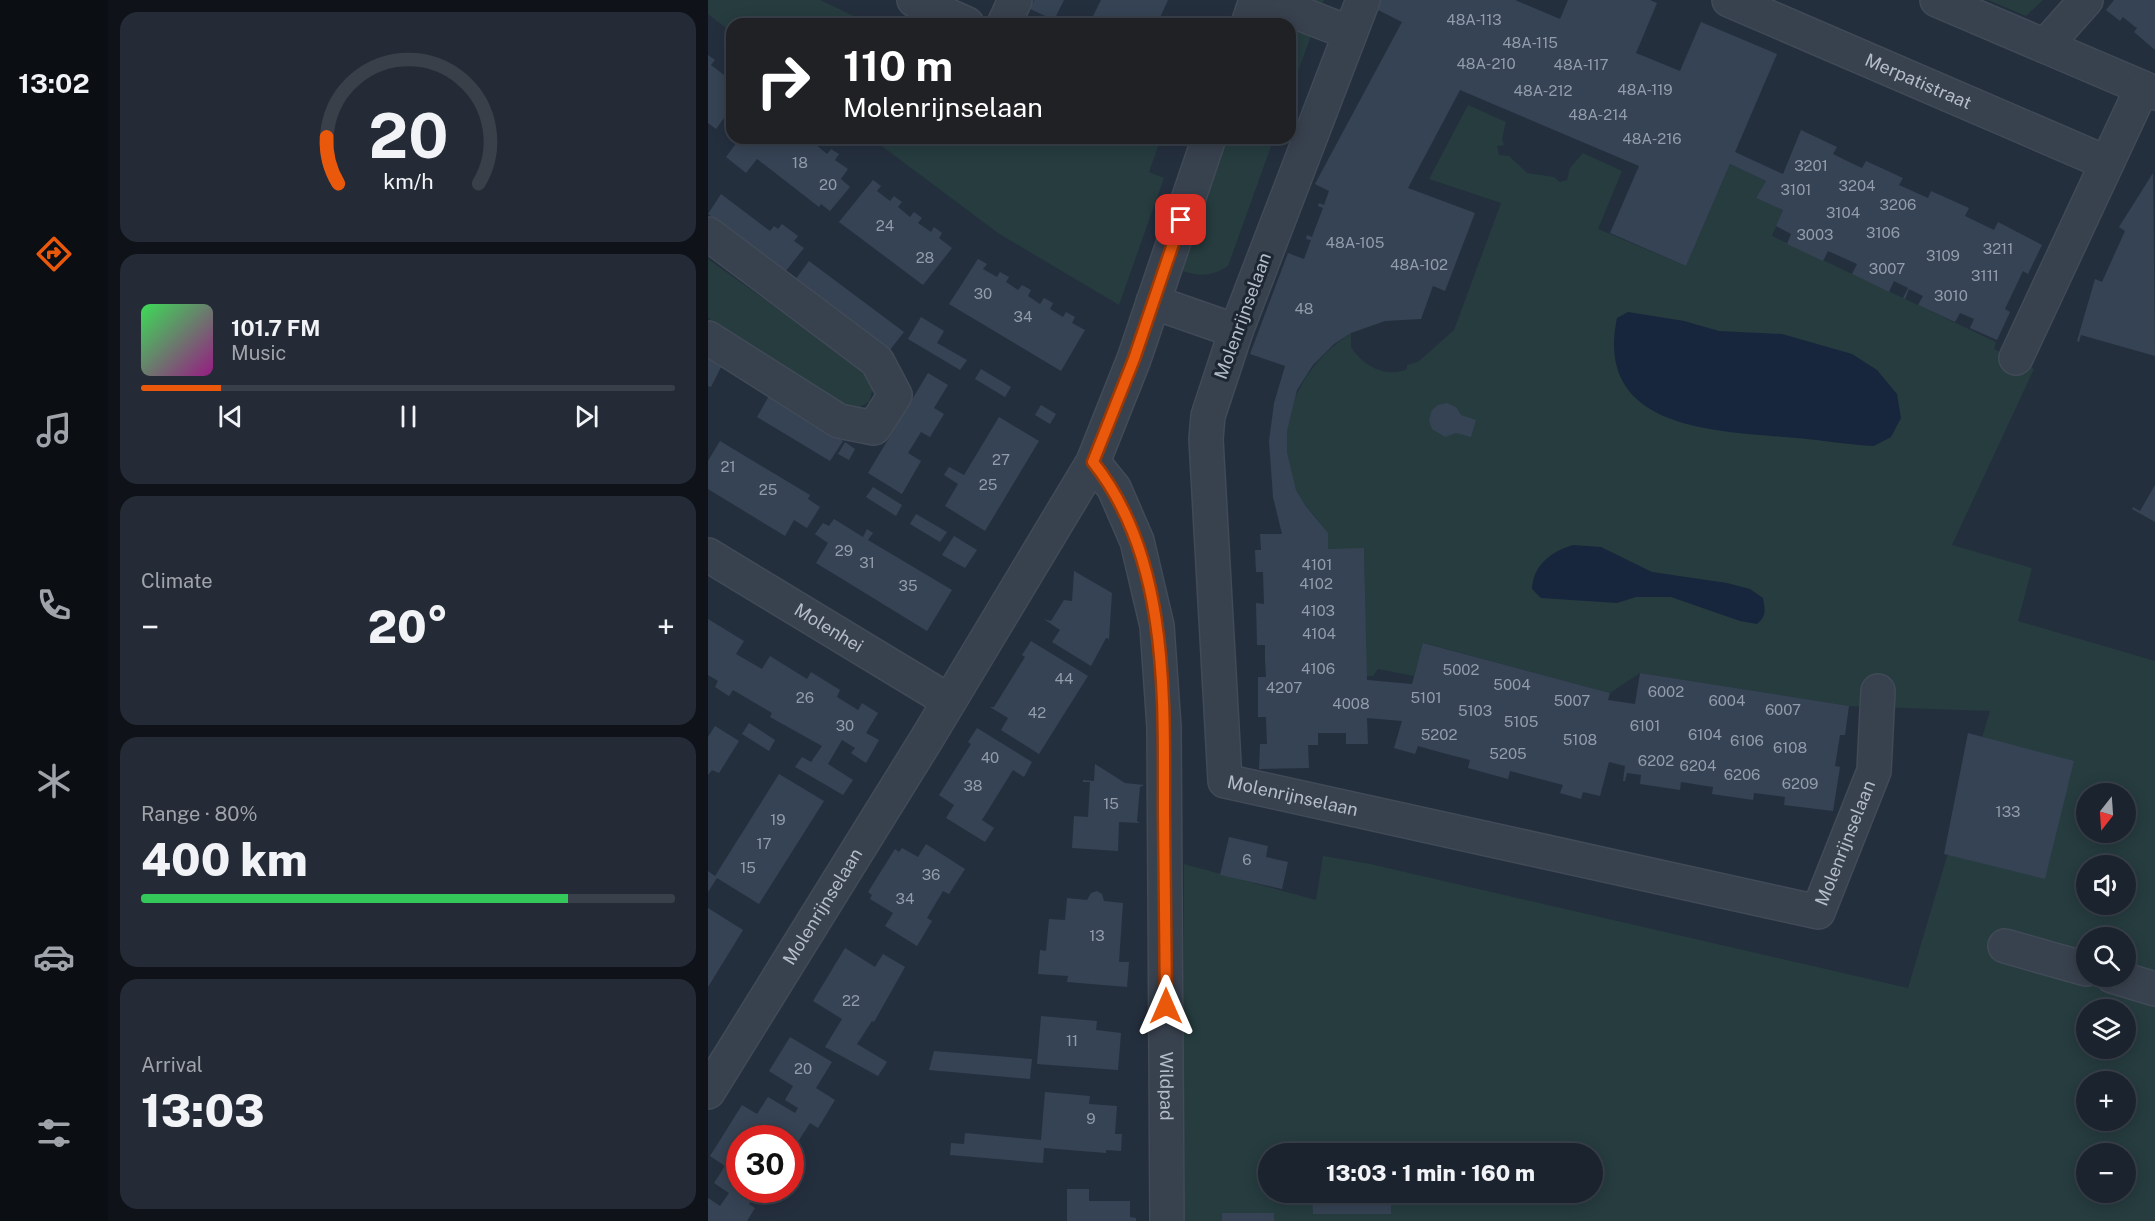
<!DOCTYPE html>
<html lang="en">
<head>
<meta charset="utf-8">
<style>
	body { margin:0; font-family:"Public Sans",sans-serif; background:#242b36; color:#f1f3f6; height:100vh; display:flex; flex-direction:column; font-size:22px; white-space:nowrap }
	* { box-sizing:border-box; margin:0 }
	p { font-size:20px; color:#a0a4aa }
	.icon { flex:none; width:33px; height:33px; fill:none; stroke:currentColor; stroke-width:2; stroke-linecap:round; stroke-linejoin:round }
	.map { position:relative; flex:1; overflow:hidden }
	.details { display:flex; flex-direction:column; gap:12px; padding:12px; background:#0f1319; width:600px }
	.details>* { flex:none }
	.top-card { position:absolute; left:18px; top:18px; width:570px; height:126px; border-radius:18px; box-shadow:0 3px 15px #0003,0 0 0 2px #39404a; background:#202124; color:#fff; overflow:hidden }
	.needle { width:39px; rotate:197deg }
	.buttons { position:absolute; left:1368px; top:783px; display:grid; gap:12px }
	.buttons a { display:grid; place-items:center; width:60px; height:60px; border-radius:50%; background:#1b232e; box-shadow:0 3px 15px #0003,0 0 0 2px #39404a; font-size:30px }
	.speed { position:absolute; left:18px; top:1125px; display:flex; gap:12px; font-size:30px; font-weight:700; text-align:center }
	.speed>* { display:grid; place-content:center; width:78px; height:78px; border-radius:50%; background:#1b232e; box-shadow:0 3px 15px #0003,0 0 0 2px #39404a; line-height:1 }
	.speed .limit { border:9px solid #d22; background:#fff; color:#111 }
	.pin { position:absolute; display:grid; place-items:center; width:51px; height:51px; color:#fff; margin:-26px; border-radius:12px; box-shadow:0 3px 9px #0006 }
	.me { position:absolute; width:66px; margin:-33px; rotate:0deg; stroke-linejoin:round; filter:drop-shadow(0 0 4px #0008) }
	.turn { display:flex; align-items:center; gap:21px; height:126px; padding:0 18px; font-size:27px }
	.turn .icon { width:78px; height:78px; stroke-width:2.5 }
	.turn b { display:block; font-size:42px; line-height:51px }
	.big { font-size:45px; font-weight:800; line-height:1.1 }
	.details .tile { flex:1; display:flex; flex-direction:column; justify-content:center; gap:9px; min-width:0; padding:0 21px; border-radius:18px; background:#242b36 }
	.details .dial { align-items:center; gap:0 }
	.dial svg { height:156px; overflow:visible; fill:none; stroke:#39404a; stroke-width:7; stroke-linecap:round; text-anchor:middle }
	.dial text { fill:#f1f3f6; stroke:none }
	.song { display:flex; align-items:center; gap:18px }
	.cover { width:72px; height:72px; border-radius:9px; background:linear-gradient(135deg,hsl(130 70% 55%),hsl(310 70% 35%)) }
	.played { height:6px; border-radius:3px; background:linear-gradient(90deg,#ea580c 15%,#39404a 15%) }
	.keys { display:flex; justify-content:space-around; direction:ltr }
	.heat { display:flex; justify-content:space-between; align-items:center; font-size:33px; direction:ltr }
	.charge { height:9px; border-radius:4px; background:linear-gradient(90deg,#34c759 80%,#39404a 0) }
	.trip { position:absolute; left:550px; top:1143px; width:345px; height:60px; border-radius:30px; background:#1b232e; box-shadow:0 3px 15px #0003,0 0 0 2px #39404a; font-weight:800; line-height:60px; text-align:center }
	main { display:flex; flex:1; min-height:0 }
	.menu { display:flex; flex-direction:column; width:108px; justify-content:space-around; align-items:center; background:#0b0e12; color:#a0a4aa }
	.menu .icon { width:42px; height:42px }
	.menu .current { color:#ea580c }
	.menu b { font-size:27px; color:#f1f3f6 }
	.map>svg:first-child { display:block }
</style>
</head>
<body>
<main>
<nav class="menu">
<b>13:02</b>
<svg class="icon current" aria-label="directions" viewBox="0 0 24 24"><path d="M12 3l9 9-9 9-9-9zM9 14v-3h6M13 9l2 2-2 2"/></svg>
<svg class="icon" aria-label="music" viewBox="0 0 24 24"><path d="M9 18V5l10-2v13"/><circle cx="6" cy="18" r="3"/><circle cx="16" cy="16" r="3"/></svg>
<svg class="icon" aria-label="phone" viewBox="0 0 24 24"><path d="M5 4h4l2 5-3 2q2 4 5 5l2-3 5 2v4C11 20 4 13 5 4z"/></svg>
<svg class="icon" aria-label="climate" viewBox="0 0 24 24"><path d="M12 3v18M4 7l16 10M4 17L20 7"/></svg>
<svg class="icon" aria-label="car" viewBox="0 0 24 24"><path d="M5 17H2v-5l4-1 3-4h7l3 4 3 1v5h-3M9 17h6M6 11h13"/><circle cx="7" cy="17" r="2"/><circle cx="17" cy="17" r="2"/></svg>
<svg class="icon" aria-label="filters" viewBox="0 0 24 24"><path d="M4 7h16M4 17h16"/><circle cx="9" cy="7" r="2"/><circle cx="15" cy="17" r="2"/></svg>
</nav>
<section class="details">
<div class="tile dial"><svg viewBox="0 0 100 80">
<path d="M14 69A42 42 0 1 1 86 69"/>
<path d="M14 69A42 42 0 0 1 8 45" stroke="#ea580c"/>
<text x="50" y="56" font-size="32" font-weight="700">20</text>
<text x="50" y="72" font-size="11">km/h</text>
</svg></div>
<div class="tile">
<div class="song"><i class="cover"></i><div><b>101.7 FM</b><p>Music</p></div></div>
<div class="played"></div>
<div class="keys"><svg class="icon" aria-label="previous" viewBox="0 0 24 24"><path d="M18 5L8 12l10 7zM5 5v14"/></svg><svg class="icon" aria-label="pause" viewBox="0 0 24 24"><path d="M8 5v14M16 5v14"/></svg><svg class="icon" aria-label="next" viewBox="0 0 24 24"><path d="M6 5l10 7-10 7zM19 5v14"/></svg></div>
</div>
<div class="tile"><p>Climate</p>
<div class="heat"><a>−</a><b class="big">20°</b><a>+</a></div>
</div>
<div class="tile"><p>Range · 80%</p><b class="big">400 km</b><div class="charge"></div></div>
<div class="tile"><p>Arrival</p><b class="big">13:03</b></div>
</section>
<div class="map">
<svg width="1447" height="1221" viewBox="0 0 1447 1221">
	<rect width="100%" height="100%" fill="#242f3e"/>
	<g fill="#263c3f" fill-rule="evenodd">
		<polygon points="0,0 112,0 163,24 24,24 24,33 0,14"/>
		<polygon points="566,0 616,0 582,94 582,24 557,24"/>
		<polygon points="1280,0 1335,0 1318,16"/>
		<path d="M760,105L798,122L794,139L796,145L789,146L791,155L801,156L819,173L846,177L852,182L859,180L862,168L875,153L914,171L890,229L978,266L1022,164L1058,181L1049,198L1075,210L1064,236L1288,342L1286,349L1326,369L1244,545L1324,568L1310,621L1447,661V1221H475L476,864L608,900L615,856L662,864L1200,988L1282,711L1139,706L932,673L902,693L716,643L706,676L670,669L665,676H658L656,549H620C620,521 599,514 588,490C562,429 590,367 643,333V347C654,365 678,379 699,369V365L710,362L746,330L793,203L721,179ZM1378,794H1418V832H1378ZM1378,866H1418V904H1378ZM1378,938H1418V976H1378ZM1378,1010H1418V1048H1378ZM1378,1082H1418V1120H1378ZM561,1154H885V1192H561ZM1378,1154H1418V1192H1378Z"/>
		<polygon points="163,138 446,138 452,141 441,172 456,178 411,305 290,233"/>
		<path d="M516,138H566L520,266C501,278 489,276 468,269Z"/>
		<polygon points="0,259 158,371 165,388 161,402 146,410 128,406 0,318"/>
	</g>
	<g fill="#17263c">
		<path d="M920,312L976,321L1011,331L1074,334L1144,354L1169,370L1189,394L1193,418L1183,437L1166,446C1140,445 1115,440 1089,438C1012,431 885,432 909,318Z"/>
		<path d="M865,545L893,547L944,572L1019,583L1042,589L1055,598C1057,610 1059,616 1049,624L1032,621L963,597H928L909,603L833,598L824,589C825,565 844,551 865,545Z"/>
	</g>
	<g fill="#364354">
		<polygon points="326,0 356,0 346,20 322,9"/>
		<polygon points="393,0 460,0 449,24 381,24"/>
		<polygon points="672,0 807,0 852,19 860,0 942,0 949,3 928,53 972,71 993,22 1069,54 1027,152 1075,174 1093,130 1129,147 1125,154 1139,161 1154,168 1158,161 1195,178 1191,185 1220,198 1223,191 1261,208 1257,216 1286,230 1290,222 1334,245 1320,274 1315,271 1297,309 1302,312 1289,340 1262,328 1266,319 1252,313 1247,322 1210,305 1215,296 1201,289 1197,299 1195,298 1200,288 1186,281 1181,292 1144,274 1149,264 1120,251 1115,261 1079,244 1083,234 1068,226 1075,210 1048,198 1058,181 1022,164 978,266 902,233 931,166 752,90 700,188 767,213 737,291 725,286 713,319 677,321 643,333 626,344 605,365 589,390 579,431 579,452 588,490 597,505 620,533 620,549 656,548 659,680 704,684 715,643 902,693 900,700 927,704 932,673 1141,706 1137,735 1132,735 1127,766 1132,767 1125,811 1076,805 1077,797 1046,793 1045,800 1004,794 1005,787 973,782 972,790 932,784 933,775 919,773 917,781 915,781 917,766 901,762 892,796 875,792 873,799 852,793 855,785 802,771 800,779 760,768 762,760 735,753 710,746 707,754 686,748 694,721 659,718 660,744 638,744 638,733 610,733 610,745 600,745 601,768 551,769 552,744 559,744 558,717 550,717 550,677 558,677 557,660 557,645 549,645 548,603 556,604 555,572 548,572 547,550 553,550 552,534 574,534 565,497 561,441 566,403 577,366 542,354 580,253 596,259 603,240 598,239 599,235 604,237 615,208 610,206 611,203 616,205 621,191 607,184 694,22 668,9"/>
		<polygon points="1406,0 1447,0 1447,50 1426,32 1429,28 1426,26 1415,17 1412,21 1398,10"/>
		<polygon points="0,55 7,60 3,65 16,75 20,70 24,73 24,107 8,129 0,123"/>
		<polygon points="32,138 110,138 107,144 119,154 123,149 131,154 127,160 140,169 133,179 142,187 122,211 113,204 111,207 49,159 38,173 18,157"/>
		<polygon points="1445,173 1447,356 1373,335 1371,342 1369,341 1387,279 1394,282 1417,231 1411,227"/>
		<polygon points="165,180 173,186 169,191 182,201 186,196 194,202 190,207 202,217 206,212 214,218 210,223 223,232 226,227 234,233 231,238 244,248 215,285 131,222"/>
		<polygon points="13,194 62,231 66,226 70,229 74,224 90,236 86,241 96,248 77,272 0,214"/>
		<polygon points="270,259 279,264 275,269 289,277 292,272 301,277 298,282 310,290 314,285 323,290 320,296 332,304 336,298 345,303 342,309 355,317 358,312 367,317 364,323 377,330 353,371 241,304"/>
		<polygon points="101,261 196,332 181,351 87,280"/>
		<polygon points="213,317 236,331 229,343 259,360 252,370 200,339"/>
		<polygon points="0,353 16,361 3,387 0,386"/>
		<polygon points="273,369 303,387 297,397 267,379"/>
		<polygon points="220,373 240,385 226,408 236,414 222,437 213,432 200,453 213,461 194,494 160,473"/>
		<polygon points="61,396 135,441 122,461 49,417"/>
		<polygon points="739,403 748,407 753,415 768,420 763,437 748,433 737,437 724,429 721,420 724,410 730,405"/>
		<polygon points="333,405 348,414 342,424 327,415"/>
		<polygon points="291,417 331,441 277,531 237,506 250,484 236,475 241,467 256,475"/>
		<polygon points="12,441 102,495 100,499 112,507 99,528 86,520 77,536 0,489 0,461"/>
		<polygon points="137,442 147,449 141,460 130,454"/>
		<polygon points="1447,485 1447,522 1424,509 1425,507 1432,511"/>
		<polygon points="165,487 194,505 188,516 158,497"/>
		<polygon points="208,514 239,532 232,542 202,524"/>
		<polygon points="126,519 155,537 159,529 165,533 160,540 244,590 219,631 108,563 120,543 107,534 115,523 121,526"/>
		<polygon points="246,536 269,550 257,568 234,555"/>
		<polygon points="366,571 404,593 401,639 398,638 383,666 344,642 352,630 336,619 343,621 356,600 364,601"/>
		<polygon points="0,619 36,641 28,654 54,669 62,656 99,679 103,672 132,690 129,697 150,710 154,703 170,713 158,733 171,740 158,763 143,753 147,748 134,740 120,764 145,780 135,795 87,767 94,757 103,762 114,746 62,717 64,713 25,690 21,696 7,687 10,681 0,675"/>
		<polygon points="323,641 380,676 331,754 293,730 300,718 282,707 286,707 317,657 314,655"/>
		<polygon points="41,723 67,740 61,751 34,734"/>
		<polygon points="7,726 31,741 11,773 4,770 0,775 0,737"/>
		<polygon points="269,728 324,762 316,777 305,770 274,820 286,828 277,842 238,818 246,805 231,795 263,744 260,742"/>
		<polygon points="1260,733 1366,761 1337,879 1236,854"/>
		<polygon points="387,764 417,783 436,785 432,787 429,821 432,823 411,822 410,851 364,848 366,816 380,817 382,782 375,782 375,780 386,781"/>
		<polygon points="71,774 116,801 51,904 9,878 0,892 0,871 7,876"/>
		<polygon points="521,837 560,846 558,857 580,862 574,889 512,875"/>
		<polygon points="218,844 257,869 241,894 235,891 219,918 224,921 209,946 177,926 185,913 162,899 164,895 160,892 187,849 191,852 194,848 210,857"/>
		<polygon points="389,891 394,894 396,901 415,903 411,962 421,962 419,987 359,982 360,976 330,974 332,950 338,951 341,919 357,920 359,898 379,900 383,893"/>
		<polygon points="0,908 35,930 0,987"/>
		<polygon points="137,948 167,967 175,954 197,967 166,1022 164,1021 149,1044 179,1062 170,1076 117,1047 134,1019 105,1001"/>
		<polygon points="333,1016 389,1021 388,1030 413,1033 410,1070 329,1064"/>
		<polygon points="82,1037 124,1062 108,1088 127,1100 110,1128 102,1123 84,1151 82,1138 32,1138 32,1190 50,1190 41,1204 47,1208 39,1221 0,1221 0,1198 12,1206 21,1193 6,1183 17,1166 2,1156 34,1105 49,1114 60,1097 87,1113 90,1108 77,1100 85,1086 61,1071"/>
		<polygon points="226,1051 324,1059 322,1079 221,1070"/>
		<polygon points="337,1092 382,1096 381,1104 409,1106 407,1134 414,1134 413,1151 398,1150 398,1153 336,1148 335,1163 242,1155 243,1143 256,1144 257,1133 333,1140"/>
		<polygon points="359,1189 381,1189 381,1201 422,1201 422,1217 428,1218 428,1221 359,1221"/>
		<polygon points="604,1192 683,1192 683,1214 605,1214"/>
		<rect x="514" y="1213" width="52" height="8"/>
	</g>
	<g fill="none" stroke-linecap="round" stroke-linejoin="round">
		<g stroke="#414a57" stroke-width="36">
			<g id="minor">
				<polyline points="206,0 259,24"/>
				<polyline points="557,0 642,33"/>
				<path id="s1" d="M655,0L528,331L500,416L498,439L517,781L1110,912L1166,771L1170,691"/>
				<path id="s2" d="M1021,0L1399,163"/>
				<polyline points="1229,0 1447,93"/>
				<polyline points="296,24 307,0"/>
				<polyline points="540,24 548,0"/>
				<polyline points="1337,46 1378,0"/>
				<polyline points="0,234 169,361 187,395 166,428 131,421 0,338"/>
				<polyline points="445,302 528,331"/>
				<polyline points="1308,358 1434,88"/>
				<path id="s3" d="M385,462L406,488L429,541L449,626L456,727L459,1221"/>
				<path id="s4" d="M0,555L241,701"/>
				<polyline points="1297,946 1378,969"/>
				<polyline points="1404,976 1447,989"/>
				<path id="s5" d="M0,1092L218,740L385,462L426,359L501,138"/>
			</g>
		</g>
		<use href="#minor" stroke="#38414e" stroke-width="33"/>
	</g>
	<g fill="none" stroke-linecap="round" stroke-linejoin="round">
		<g stroke="#983908" stroke-width="15">
			<path id="route" d="M458,1006C457,941 457,876 456,811C456,695 461,557 385,462L426,359L473,220"/>
		</g>
		<use href="#route" stroke="#ea580c" stroke-width="10"/>
	</g>
	<g text-anchor="middle" stroke-width="6" stroke-linejoin="round" paint-order="stroke">
		<g font-size="15" fill="#929caa">
			<text x="766" y="25">48A-113</text>
			<text x="822" y="48">48A-115</text>
			<text x="778" y="69">48A-210</text>
			<text x="873" y="70">48A-117</text>
			<text x="937" y="95">48A-119</text>
			<text x="835" y="96">48A-212</text>
			<text x="890" y="120">48A-214</text>
			<text x="944" y="144">48A-216</text>
			<text x="92" y="168">18</text>
			<text x="1103" y="171">3201</text>
			<text x="120" y="190">20</text>
			<text x="1149" y="191">3204</text>
			<text x="1088" y="195">3101</text>
			<text x="1190" y="210">3206</text>
			<text x="1135" y="218">3104</text>
			<text x="177" y="231">24</text>
			<text x="1175" y="238">3106</text>
			<text x="1107" y="240">3003</text>
			<text x="647" y="248">48A-105</text>
			<text x="1290" y="254">3211</text>
			<text x="1235" y="261">3109</text>
			<text x="217" y="263">28</text>
			<text x="711" y="270">48A-102</text>
			<text x="1179" y="274">3007</text>
			<text x="1277" y="281">3111</text>
			<text x="275" y="299">30</text>
			<text x="1243" y="301">3010</text>
			<text x="596" y="314">48</text>
			<text x="315" y="322">34</text>
			<text x="293" y="465">27</text>
			<text x="20" y="472">21</text>
			<text x="280" y="490">25</text>
			<text x="60" y="495">25</text>
			<text x="136" y="556">29</text>
			<text x="159" y="568">31</text>
			<text x="609" y="570">4101</text>
			<text x="608" y="589">4102</text>
			<text x="200" y="591">35</text>
			<text x="610" y="616">4103</text>
			<text x="611" y="639">4104</text>
			<text x="610" y="674">4106</text>
			<text x="753" y="675">5002</text>
			<text x="356" y="684">44</text>
			<text x="804" y="690">5004</text>
			<text x="576" y="693">4207</text>
			<text x="958" y="697">6002</text>
			<text x="97" y="703">26</text>
			<text x="718" y="703">5101</text>
			<text x="864" y="706">5007</text>
			<text x="1019" y="706">6004</text>
			<text x="643" y="709">4008</text>
			<text x="1075" y="715">6007</text>
			<text x="767" y="716">5103</text>
			<text x="329" y="718">42</text>
			<text x="813" y="727">5105</text>
			<text x="137" y="731">30</text>
			<text x="937" y="731">6101</text>
			<text x="731" y="740">5202</text>
			<text x="997" y="740">6104</text>
			<text x="872" y="745">5108</text>
			<text x="1039" y="746">6106</text>
			<text x="1082" y="753">6108</text>
			<text x="800" y="759">5205</text>
			<text x="282" y="763">40</text>
			<text x="948" y="766">6202</text>
			<text x="990" y="771">6204</text>
			<text x="1034" y="780">6206</text>
			<text x="1092" y="789">6209</text>
			<text x="265" y="791">38</text>
			<text x="403" y="809">15</text>
			<text x="1300" y="817">133</text>
			<text x="70" y="825">19</text>
			<text x="56" y="849">17</text>
			<text x="539" y="865">6</text>
			<text x="40" y="873">15</text>
			<text x="223" y="880">36</text>
			<text x="197" y="904">34</text>
			<text x="389" y="941">13</text>
			<text x="143" y="1006">22</text>
			<text x="364" y="1046">11</text>
			<text x="95" y="1074">20</text>
			<text x="383" y="1124">9</text>
		</g>
		<g font-size="18" fill="#b4bcc9" stroke="#1d2633">
			<text dy="6" stroke="none"><textPath href="#s2" startOffset="206">Merpatistraat</textPath></text>
			<text transform="translate(535 316) rotate(-70)" y="6">Molenrijnselaan</text>
			<text dy="6" stroke="none"><textPath href="#s4" startOffset="141">Molenhei</textPath></text>
			<text dy="6" stroke="none"><textPath href="#s1" startOffset="879">Molenrijnselaan</textPath></text>
			<text dy="6" stroke="none"><textPath href="#s1" startOffset="1491">Molenrijnselaan</textPath></text>
			<text dy="6" stroke="none"><textPath href="#s5" startOffset="218">Molenrijnselaan</textPath></text>
			<text dy="6" stroke="none"><textPath href="#s3" startOffset="639">Wildpad</textPath></text>
		</g>
	</g>
</svg>
<div class="buttons">
<a><svg class="needle" viewBox="-14 -14 28 28"><path d="M0-13l5 13h-10z" fill="#e53935"/><path d="M0 13l5-13h-10z" fill="#a0a4aa"/></svg></a>
<a><svg class="icon" aria-label="sound" viewBox="0 0 24 24"><path d="M4 9h4l5-4v14l-5-4H4zM17 9q2 3 0 6"/></svg></a>
<a><svg class="icon" aria-label="search" viewBox="0 0 24 24"><circle cx="10" cy="10" r="6"/><path d="M15 15l6 6"/></svg></a>
<a><svg class="icon" aria-label="layers" viewBox="0 0 24 24"><path d="M12 4l9 5-9 5-9-5zM3 14l9 5 9-5"/></svg></a>
<a>+</a>
<a>−</a>
</div>
<div class="speed"><div class="limit">30</div></div>
<div class="pin" style="left:473px;top:220px;background:#d93025"><svg class="icon" aria-label="arrive" viewBox="0 0 24 24"><path d="M6 21V4h12l-3 4 3 4H6"/></svg></div>
<svg class="me" style="left:458px;top:1006px" viewBox="-20 -20 40 40"><path d="M0-17L14 15 0 8-14 15z" fill="#ea580c" stroke="#fff" stroke-width="4"/></svg>
<div class="trip">13:03 · 1 min · 160 m</div>
<div class="top-card">
<div class="turn"><svg class="icon" aria-label="right" viewBox="0 0 24 24"><path d="M7 20v-9h11M14 6l5 5-5 5"/></svg><div><b>110 m</b>Molenrijnselaan</div></div>
</div>
</div>
</main>
</body>
</html>
